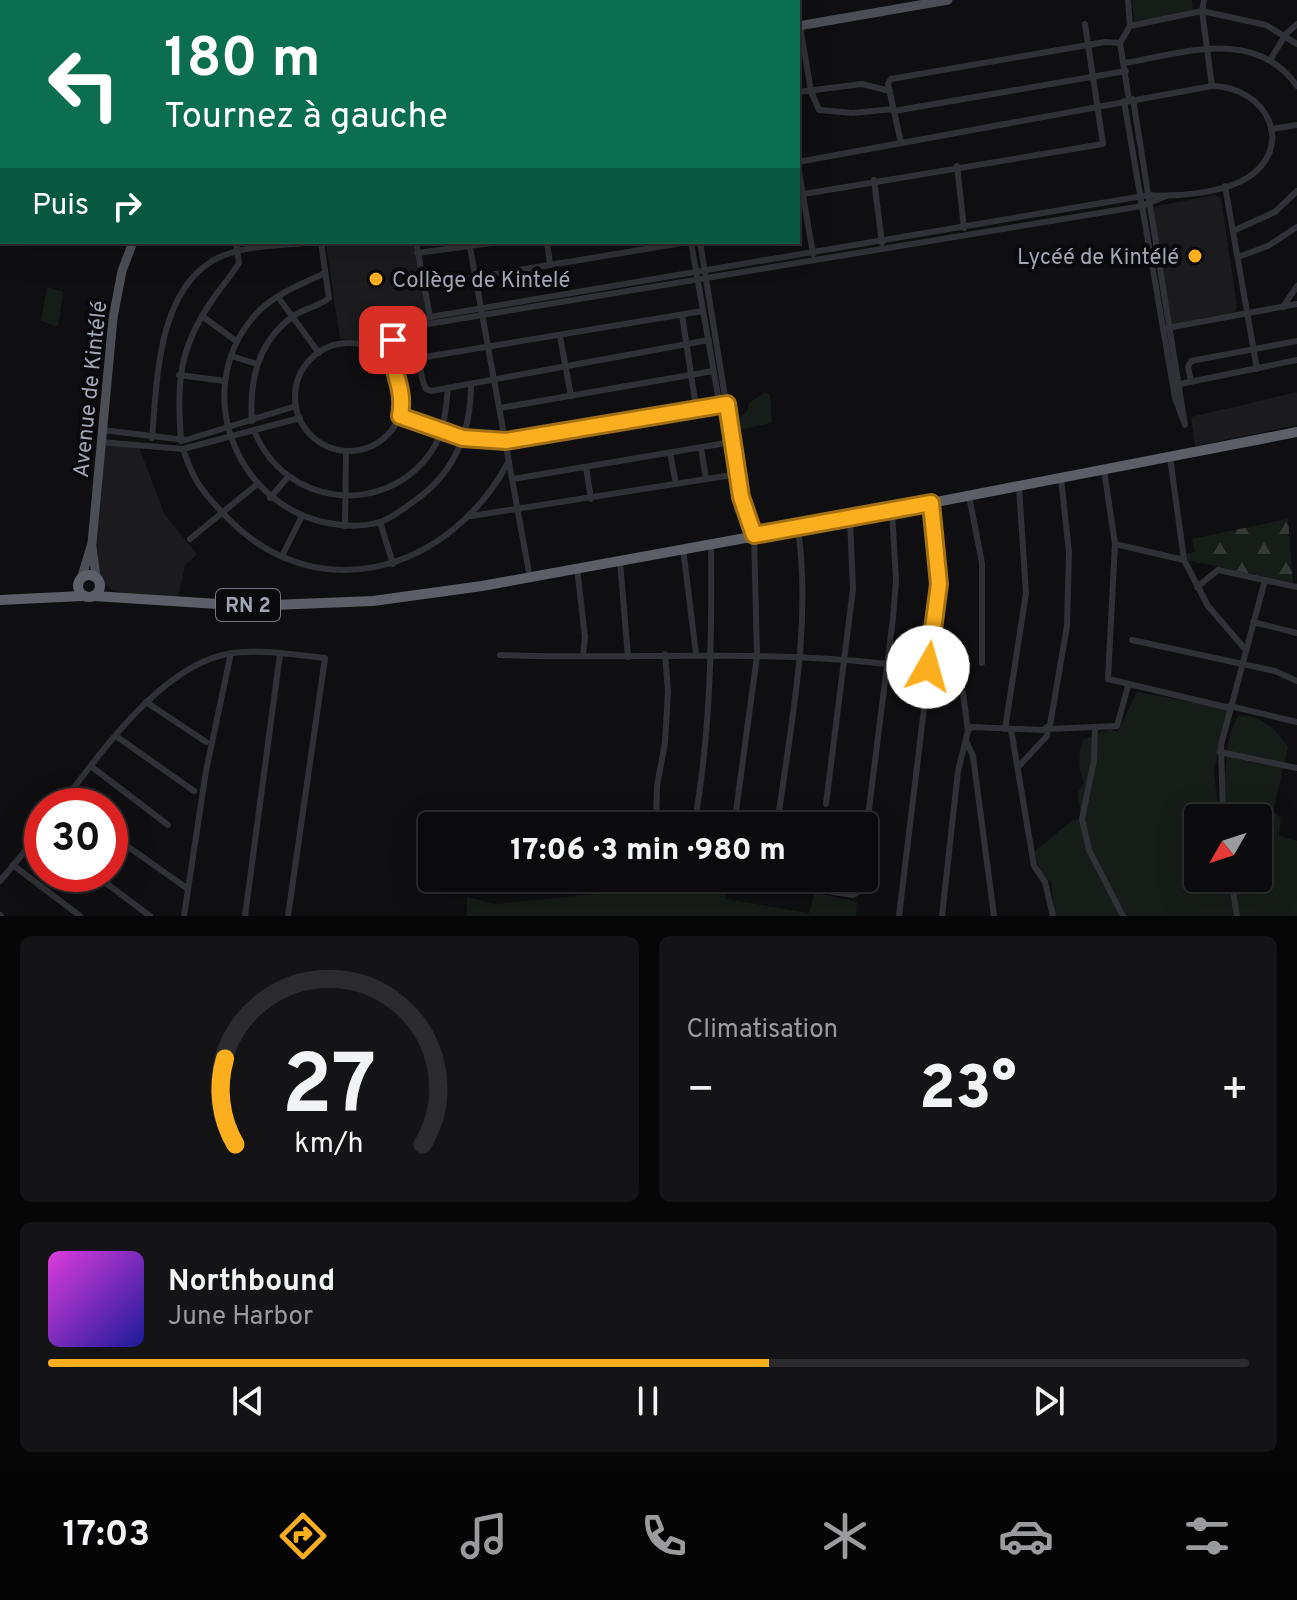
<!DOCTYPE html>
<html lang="fr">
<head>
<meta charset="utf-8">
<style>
	body { margin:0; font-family:Overpass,sans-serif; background:#141416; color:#f1f3f6; height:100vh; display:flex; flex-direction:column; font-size:30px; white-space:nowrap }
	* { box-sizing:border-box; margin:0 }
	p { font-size:26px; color:#9a9b9d }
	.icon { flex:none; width:44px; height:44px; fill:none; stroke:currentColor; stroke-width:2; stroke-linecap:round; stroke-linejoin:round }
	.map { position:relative; height:916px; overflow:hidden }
	.side { display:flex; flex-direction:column; gap:20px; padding:20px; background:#060607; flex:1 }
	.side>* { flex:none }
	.guide { position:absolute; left:0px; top:0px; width:800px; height:244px; box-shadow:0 8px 32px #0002,0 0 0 2px #2b2b2e; background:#0b6e4f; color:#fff; overflow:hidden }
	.needle { width:52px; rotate:231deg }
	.controls { position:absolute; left:1184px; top:804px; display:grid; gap:16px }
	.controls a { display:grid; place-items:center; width:88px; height:88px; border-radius:8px; background:#0b0b0d; box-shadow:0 8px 32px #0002,0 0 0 2px #2b2b2e; font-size:40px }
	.speed { position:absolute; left:24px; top:788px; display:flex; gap:16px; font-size:40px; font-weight:700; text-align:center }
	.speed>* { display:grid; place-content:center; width:104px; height:104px; border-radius:50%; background:#0b0b0d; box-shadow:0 8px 32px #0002,0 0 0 2px #2b2b2e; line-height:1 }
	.speed .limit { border:12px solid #d22; background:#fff; color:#111 }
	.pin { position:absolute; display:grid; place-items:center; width:68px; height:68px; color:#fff; margin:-34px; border-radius:16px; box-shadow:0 4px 12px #0006 }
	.me { position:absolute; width:88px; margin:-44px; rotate:7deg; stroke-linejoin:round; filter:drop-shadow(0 0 6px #0008) }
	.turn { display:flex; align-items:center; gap:28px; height:168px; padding:0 32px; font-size:36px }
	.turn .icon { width:104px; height:104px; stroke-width:2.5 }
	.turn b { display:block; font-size:56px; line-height:68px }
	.then { display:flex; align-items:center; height:76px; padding:0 32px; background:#0003; gap:16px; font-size:30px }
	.big { font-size:60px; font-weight:800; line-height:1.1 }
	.side .tile { flex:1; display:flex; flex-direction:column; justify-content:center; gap:12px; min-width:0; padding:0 28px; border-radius:12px; background:#141416 }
	.side .dial { align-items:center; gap:0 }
	.dial svg { height:208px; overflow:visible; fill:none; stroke:#2b2b2e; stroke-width:7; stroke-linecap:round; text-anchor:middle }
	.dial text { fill:#f1f3f6; stroke:none }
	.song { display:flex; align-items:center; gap:24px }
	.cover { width:96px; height:96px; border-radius:12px; background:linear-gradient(135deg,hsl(300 70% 55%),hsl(240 70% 35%)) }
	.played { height:8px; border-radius:4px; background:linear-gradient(90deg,#fbae1e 60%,#2b2b2e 60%) }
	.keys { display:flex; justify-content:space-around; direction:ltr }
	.heat { display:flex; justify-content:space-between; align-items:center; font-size:44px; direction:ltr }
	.side .tiles { flex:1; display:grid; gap:20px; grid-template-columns:1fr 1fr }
	.tile:last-child { grid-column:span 2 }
	.trip { position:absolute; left:418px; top:812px; width:460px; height:80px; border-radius:8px; background:#0b0b0d; box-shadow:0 8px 32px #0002,0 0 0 2px #2b2b2e; font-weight:800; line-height:80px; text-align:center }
	.tabs { display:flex; height:128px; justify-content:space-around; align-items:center; background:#040405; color:#9a9b9d }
	.tabs .icon { width:56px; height:56px }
	.tabs .selected { color:#fbae1e }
	.tabs b { font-size:36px; color:#f1f3f6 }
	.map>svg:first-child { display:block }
</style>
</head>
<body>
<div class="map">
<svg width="1297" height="916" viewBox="0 0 1297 916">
	<defs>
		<pattern id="forest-firs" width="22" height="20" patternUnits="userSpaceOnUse" patternTransform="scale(2)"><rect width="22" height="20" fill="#161c17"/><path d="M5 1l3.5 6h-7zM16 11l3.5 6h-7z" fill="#353a36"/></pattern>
	</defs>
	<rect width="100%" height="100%" fill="#0f0f11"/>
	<g fill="#1b1b1e">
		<polygon points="1215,195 1221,199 1237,306 1235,312 1172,324 1152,207"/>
		<polygon points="340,242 413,242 427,315 396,321 366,342 340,339 326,244"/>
		<polygon points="1297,392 1297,425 1195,446 1191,417"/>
		<polygon points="101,443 139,448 165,515 197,554 185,565 178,598 126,595 109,588 98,577 94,545"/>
	</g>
	<g fill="#161c17" fill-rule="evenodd">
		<polygon points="1132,0 1192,0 1193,11 1134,22"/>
		<polygon points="47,287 63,292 58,327 41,321"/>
		<polygon points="764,393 770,394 772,423 739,430 732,425 747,411 749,403"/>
		<path d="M1137,692L1228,709L1214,772L1219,813C1230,783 1220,743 1239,715C1265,718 1273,726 1288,747L1273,812L1281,818L1279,836L1297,841V916H1124L1091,854L1077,794L1084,783C1078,769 1077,754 1084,739L1110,729L1118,732ZM1198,818H1258V878H1198Z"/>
		<polygon points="1079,819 1091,858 1121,916 1055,916 1051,883 1040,871 1034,852 1071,821"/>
		<polygon points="729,880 725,899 809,913 815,892 857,902 856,916 467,916 467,897 495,904"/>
	</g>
	<polygon fill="url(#forest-firs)" points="1288,519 1293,583 1187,560 1186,554 1195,552 1192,539"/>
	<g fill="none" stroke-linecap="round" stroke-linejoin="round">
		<g stroke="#303136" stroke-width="6">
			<polyline points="193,0 193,2"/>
			<polyline points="244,0 244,2"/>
			<polyline points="293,0 293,2"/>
			<polyline points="352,0 353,2"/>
			<polyline points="437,0 437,2"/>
			<polyline points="480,0 481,2"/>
			<polyline points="522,0 522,2"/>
			<polyline points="568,0 568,2"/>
			<polyline points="610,0 610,2"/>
			<polyline points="656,0 657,2"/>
			<polyline points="1128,0 1130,26 1120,43 1129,100"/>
			<polyline points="1204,0 1202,11 1212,86"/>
			<polyline points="22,2 22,0"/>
			<polyline points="125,2 125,0"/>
			<polyline points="395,2 395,0"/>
			<polyline points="800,26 811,91 819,110 853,113 893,109"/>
			<polyline points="1130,26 1202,11 1266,25 1297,44"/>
			<polyline points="1270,60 1286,34 1297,24"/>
			<path d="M1125,63C1183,53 1256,27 1297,86"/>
			<polyline points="798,92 862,84 890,91"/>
			<polyline points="1124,101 1175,398 1185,425 1133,99"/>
			<polyline points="894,111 1126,71"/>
			<polyline points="1271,129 1297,125"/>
			<polyline points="901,143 888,84 891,79 1105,42 1120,43"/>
			<polyline points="798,166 813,254"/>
			<polyline points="957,166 964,228"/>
			<polyline points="874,180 882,243"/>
			<polyline points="1225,186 1257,369"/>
			<polyline points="798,195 1103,144 1085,24"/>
			<polyline points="1233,231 1275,212 1297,191"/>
			<polyline points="416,242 430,317"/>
			<polyline points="469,242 530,578"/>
			<polyline points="547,242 550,264"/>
			<polyline points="691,242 732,475 754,535 757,656 734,826"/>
			<polyline points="700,242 740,489"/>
			<polyline points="417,253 499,242"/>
			<polyline points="1238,257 1268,246 1297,227"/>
			<path d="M325,273C302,284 275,294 257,313C192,383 230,497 319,521C339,526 360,528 380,522C393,518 410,504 421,496C457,468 471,429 471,384"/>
			<polyline points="423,286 688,242"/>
			<polyline points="278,297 319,353"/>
			<polyline points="1283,307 1297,286"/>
			<path d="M703,311L425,357C417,366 422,380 426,389L431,391L709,340"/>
			<polyline points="682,315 696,407"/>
			<polyline points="202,316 236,341"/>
			<polyline points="1167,328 1297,304"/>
			<polyline points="560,336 571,396"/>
			<circle cx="349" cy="397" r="54"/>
			<path d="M369,347L386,330L430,317L1149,195C1177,197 1222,193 1247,178C1296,147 1268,87 1212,86L798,162"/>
			<polyline points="231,356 257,364"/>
			<polyline points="391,364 393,340 410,327 1142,206 1166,196"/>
			<polyline points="179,375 225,381"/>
			<polyline points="1191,381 1188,367 1191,361 1297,341"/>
			<polyline points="1175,385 1297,360"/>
			<polyline points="500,408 713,371"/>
			<polyline points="400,416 463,438 506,441 727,404"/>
			<path d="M252,421C249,379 258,340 295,315C306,308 320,306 329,298L321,242"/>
			<polyline points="102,430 186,440 296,406"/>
			<path d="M254,430C283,506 384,519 431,452C444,434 446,409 448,388"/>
			<path d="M152,438C157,382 157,295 212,261C240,244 284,246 316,242"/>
			<path d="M181,441C177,382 178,349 213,299C221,287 231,276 239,263L236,242"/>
			<polyline points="100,442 183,449 300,418"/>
			<polyline points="701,448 706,479"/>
			<path d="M183,449C193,479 200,489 221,511C312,613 449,574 509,461"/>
			<polyline points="670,453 676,484"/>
			<polyline points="1170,457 1184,560 1208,606 1245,649"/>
			<polyline points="586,467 591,499"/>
			<polyline points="1104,470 1115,544 1108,679 1230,708"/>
			<polyline points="513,479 726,443"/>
			<polyline points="969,496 982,563 982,663"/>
			<polyline points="270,498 288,477"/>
			<polyline points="471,516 732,475"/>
			<polyline points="380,522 393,564"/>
			<polyline points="345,526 346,451"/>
			<polyline points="190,539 256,485"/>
			<polyline points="1115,544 1184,560"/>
			<polyline points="683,548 696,654"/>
			<polyline points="282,556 302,516"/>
			<polyline points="620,561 628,657"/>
			<polyline points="577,568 585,637 583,655"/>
			<polyline points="1197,587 1218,570 1297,587"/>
			<polyline points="1253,622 1297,633"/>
			<polyline points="1132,640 1275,671 1297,681"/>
			<path d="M500,655C629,660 758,649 887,664"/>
			<polyline points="963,693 968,731"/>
			<polyline points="146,702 206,742"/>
			<polyline points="1230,706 1297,722"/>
			<polyline points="1005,729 1026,593 1019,487"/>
			<polyline points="1011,729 1034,866 1045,882 1053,916"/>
			<polyline points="1095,729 1094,760 1082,819 1089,850 1123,916"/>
			<polyline points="116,736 194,791"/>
			<polyline points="966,741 973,756 994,916"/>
			<polyline points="1220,752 1297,768"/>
			<polyline points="92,767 168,825"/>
			<polyline points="1018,767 1047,736 1048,729 1117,726 1128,686"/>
			<polyline points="826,804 853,589 850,518"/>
			<path d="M60,806C100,754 163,662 233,653C263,649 294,655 325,658L288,916"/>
			<polyline points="1223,818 1221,745 1265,580"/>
			<polyline points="656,826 657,786 665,743 668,691 665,654"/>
			<path d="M694,826C711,732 712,638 711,543"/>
			<path d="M777,826C790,729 812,626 798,529"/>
			<polyline points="110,834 188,889"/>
			<polyline points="864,849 893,618 896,580 892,511"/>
			<polyline points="13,865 80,916"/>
			<polyline points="94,874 150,916"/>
			<polyline points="746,878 853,895 858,892 860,878"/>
			<polyline points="1231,878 1237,916"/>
			<polyline points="0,881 42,831"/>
			<polyline points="0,915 1,916"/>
			<polyline points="184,916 206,771 231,653"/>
			<polyline points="245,916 280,654"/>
			<polyline points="899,916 939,584 931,503"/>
			<polyline points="942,916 958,771 968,731 972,727 1043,730 1050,725 1067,626 1069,552 1061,479"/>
		</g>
		<polyline stroke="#3e4046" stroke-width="8" points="0,115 2,114"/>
		<g stroke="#4c4e55" stroke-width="9">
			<polyline points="798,26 948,0"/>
			<polyline points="92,547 96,577"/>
			<polyline points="82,576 92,543 113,318 122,271 133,242"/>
		</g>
		<g stroke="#5c5f67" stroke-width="10">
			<circle cx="89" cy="586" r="11"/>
			<polyline points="94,596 249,606 373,601 482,586 828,523 1297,432"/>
			<polyline points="0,600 82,596"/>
		</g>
	</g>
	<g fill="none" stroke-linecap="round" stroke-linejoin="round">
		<g stroke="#a37114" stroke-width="20">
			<path id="route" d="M393,340C388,369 406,385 400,416L463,438L506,441L727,404L741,497L754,535L931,503L939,584L928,667"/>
		</g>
		<use href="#route" stroke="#fbae1e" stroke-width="14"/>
	</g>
	<g fill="#fbae1e" stroke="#0a0a0c" stroke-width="3">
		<circle cx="1195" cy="256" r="8"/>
		<circle cx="376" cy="279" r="8"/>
	</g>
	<g text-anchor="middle" stroke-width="8" stroke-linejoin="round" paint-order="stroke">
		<rect fill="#0a0a0c" stroke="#737781" stroke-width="2" x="216" y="589" width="64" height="32" rx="6"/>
		<g font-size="20" font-weight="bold" fill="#a0a6b3">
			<text x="248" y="612">RN 2</text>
		</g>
		<g font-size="22" fill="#a0a6b3" stroke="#0a0a0c" text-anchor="end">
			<text x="1179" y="264">Lycéé de Kintélé</text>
			<text x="392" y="287" text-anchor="start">Collège de Kintelé</text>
		</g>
		<g font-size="22" fill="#a0a6b3" stroke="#0a0a0c">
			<text transform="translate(89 389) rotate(-84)" y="8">Avenue de Kintélé</text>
		</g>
	</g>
</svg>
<div class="controls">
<a><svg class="needle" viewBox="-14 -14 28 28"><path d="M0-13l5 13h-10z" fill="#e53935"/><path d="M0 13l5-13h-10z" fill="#9a9b9d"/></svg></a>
</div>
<div class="speed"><div class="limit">30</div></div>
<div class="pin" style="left:393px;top:340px;background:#d93025"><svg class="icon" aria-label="arrive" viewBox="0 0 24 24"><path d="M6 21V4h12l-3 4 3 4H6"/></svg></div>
<svg class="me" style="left:928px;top:667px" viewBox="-20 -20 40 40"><circle r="19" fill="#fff"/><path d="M0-13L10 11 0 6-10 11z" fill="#fbae1e"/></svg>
<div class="trip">17:06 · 3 min · 980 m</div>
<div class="guide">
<div class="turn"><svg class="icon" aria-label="left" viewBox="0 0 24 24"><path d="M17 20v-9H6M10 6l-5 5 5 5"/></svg><div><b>180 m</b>Tournez à gauche</div></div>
<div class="then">Puis<svg class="icon" aria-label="right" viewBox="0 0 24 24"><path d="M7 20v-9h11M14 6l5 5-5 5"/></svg></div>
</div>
</div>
<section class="side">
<div class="tiles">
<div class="tile dial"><svg viewBox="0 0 100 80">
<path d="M14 69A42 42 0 1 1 86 69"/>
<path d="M14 69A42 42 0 0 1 10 36" stroke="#fbae1e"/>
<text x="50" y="56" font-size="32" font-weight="700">27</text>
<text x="50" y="72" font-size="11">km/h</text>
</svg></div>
<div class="tile"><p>Climatisation</p>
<div class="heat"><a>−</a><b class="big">23°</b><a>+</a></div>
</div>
<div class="tile">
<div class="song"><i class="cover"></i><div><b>Northbound</b><p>June Harbor</p></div></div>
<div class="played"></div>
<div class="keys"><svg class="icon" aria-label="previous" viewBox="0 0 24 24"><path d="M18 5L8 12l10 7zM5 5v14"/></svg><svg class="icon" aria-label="pause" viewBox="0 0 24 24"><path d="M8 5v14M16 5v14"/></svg><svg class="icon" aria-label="next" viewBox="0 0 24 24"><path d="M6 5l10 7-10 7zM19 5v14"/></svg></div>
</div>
</div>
</section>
<nav class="tabs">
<b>17:03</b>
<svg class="icon selected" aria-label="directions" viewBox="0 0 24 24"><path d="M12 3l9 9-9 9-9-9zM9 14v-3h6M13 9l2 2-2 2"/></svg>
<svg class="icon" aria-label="music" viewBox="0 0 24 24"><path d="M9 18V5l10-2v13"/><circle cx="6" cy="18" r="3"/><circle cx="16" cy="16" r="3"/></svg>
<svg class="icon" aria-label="phone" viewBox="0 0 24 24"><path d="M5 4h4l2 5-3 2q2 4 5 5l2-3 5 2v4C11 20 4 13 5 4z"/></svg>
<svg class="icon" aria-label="climate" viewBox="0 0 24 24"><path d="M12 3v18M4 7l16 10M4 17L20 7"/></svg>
<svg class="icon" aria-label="car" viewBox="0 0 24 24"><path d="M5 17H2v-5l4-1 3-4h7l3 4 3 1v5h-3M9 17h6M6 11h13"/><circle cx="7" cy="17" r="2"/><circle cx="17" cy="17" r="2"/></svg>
<svg class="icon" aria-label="filters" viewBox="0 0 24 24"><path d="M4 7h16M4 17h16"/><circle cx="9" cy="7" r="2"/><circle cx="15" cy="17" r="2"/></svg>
</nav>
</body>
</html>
